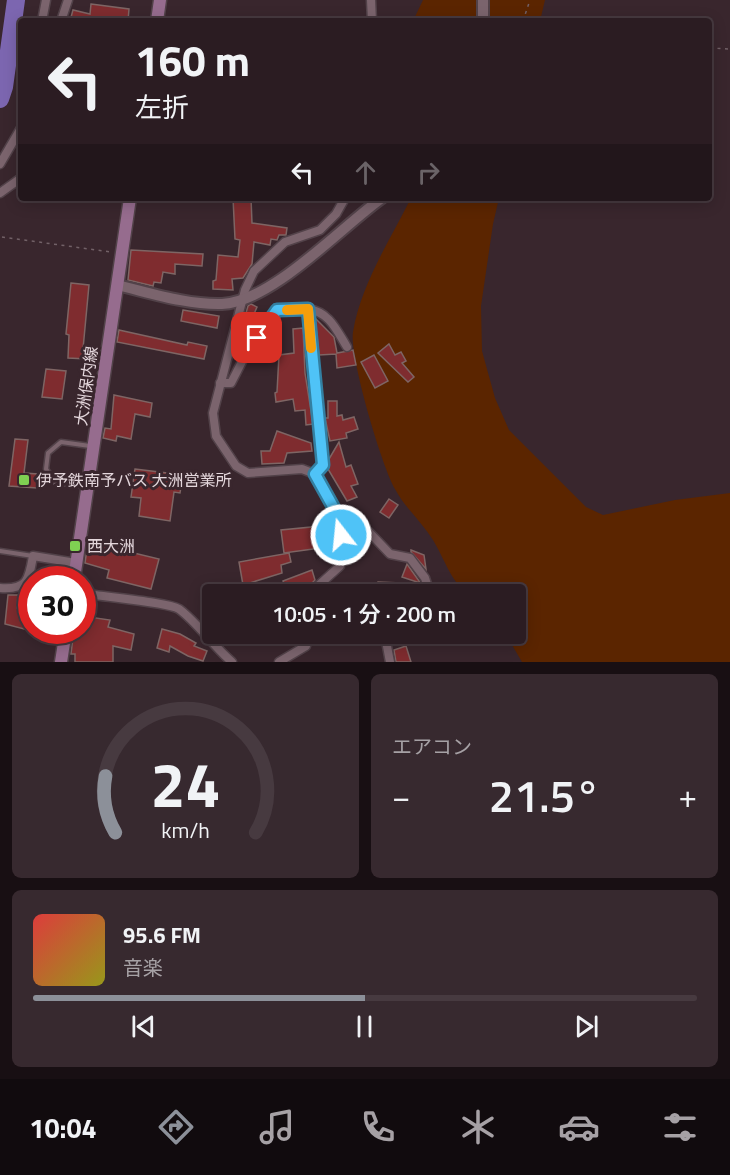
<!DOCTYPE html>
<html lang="ja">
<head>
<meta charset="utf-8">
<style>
	body { margin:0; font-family:"Titillium Web","Noto Sans JP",sans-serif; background:#37292f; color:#f1f3f6; height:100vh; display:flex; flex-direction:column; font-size:22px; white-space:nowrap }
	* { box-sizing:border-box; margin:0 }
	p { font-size:20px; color:#a6a1a5 }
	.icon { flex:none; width:33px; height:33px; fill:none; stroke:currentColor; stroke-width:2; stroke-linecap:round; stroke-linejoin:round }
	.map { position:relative; height:662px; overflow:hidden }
	.details { display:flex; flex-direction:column; gap:12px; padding:12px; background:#180f13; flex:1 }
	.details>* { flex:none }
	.banner { position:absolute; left:18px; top:18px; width:694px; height:183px; border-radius:6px; box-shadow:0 3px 15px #0003,0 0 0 2px #473a40; background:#2b1c22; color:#f1f3f6; overflow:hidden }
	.speed { position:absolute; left:18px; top:566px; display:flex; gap:12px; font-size:30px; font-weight:700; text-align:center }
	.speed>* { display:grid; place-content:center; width:78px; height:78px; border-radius:50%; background:#2b1c22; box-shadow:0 3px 15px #0003,0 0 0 2px #473a40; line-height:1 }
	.speed .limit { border:9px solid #d22; background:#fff; color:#111 }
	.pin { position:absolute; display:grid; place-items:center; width:51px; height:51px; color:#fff; margin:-26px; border-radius:12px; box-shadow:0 3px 9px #0006 }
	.me { position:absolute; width:66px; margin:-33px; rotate:344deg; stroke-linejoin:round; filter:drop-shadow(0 0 4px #0008) }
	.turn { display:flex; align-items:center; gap:21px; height:126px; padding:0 18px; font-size:27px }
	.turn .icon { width:78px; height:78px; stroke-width:2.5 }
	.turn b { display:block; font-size:42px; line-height:51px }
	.lanes { display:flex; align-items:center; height:57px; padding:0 18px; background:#0003; justify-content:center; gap:30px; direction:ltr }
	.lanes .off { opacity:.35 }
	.big { font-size:45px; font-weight:600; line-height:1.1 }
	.details .card { flex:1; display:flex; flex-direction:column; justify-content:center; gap:9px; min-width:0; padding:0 21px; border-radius:9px; background:#37292f }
	.details .dial { align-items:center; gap:0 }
	.dial svg { height:156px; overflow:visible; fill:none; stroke:#473a40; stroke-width:7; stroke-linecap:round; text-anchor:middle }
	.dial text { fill:#f1f3f6; stroke:none }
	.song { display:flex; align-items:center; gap:18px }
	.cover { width:72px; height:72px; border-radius:9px; background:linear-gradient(135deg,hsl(0 70% 55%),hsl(60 70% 35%)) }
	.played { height:6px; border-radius:3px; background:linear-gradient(90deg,#8c9099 50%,#473a40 50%) }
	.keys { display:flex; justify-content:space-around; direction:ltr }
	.heat { display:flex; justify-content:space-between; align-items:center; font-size:33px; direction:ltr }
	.details .tiles { flex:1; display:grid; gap:12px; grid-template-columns:1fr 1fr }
	.card:last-child { grid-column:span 2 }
	.trip { position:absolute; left:202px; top:584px; width:324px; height:60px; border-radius:6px; background:#2b1c22; box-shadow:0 3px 15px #0003,0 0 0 2px #473a40; font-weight:600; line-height:60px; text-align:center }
	.menu { display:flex; height:96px; justify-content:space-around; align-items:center; background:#110b0e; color:#a6a1a5 }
	.menu .icon { width:42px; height:42px }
	.menu .selected { color:#8c9099 }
	.menu b { font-size:27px; color:#f1f3f6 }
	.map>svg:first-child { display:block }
</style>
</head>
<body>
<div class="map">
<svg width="730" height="662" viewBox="0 0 730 662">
	<rect width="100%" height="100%" fill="#39262d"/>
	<g fill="#5b2500">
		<polygon points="423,0 545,0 540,21 413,21"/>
		<path d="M411,198H499L493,224L481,306L482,351L495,398L509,430L586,507L603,515L675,500L730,493V662H522L505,633H516V594H467C451,581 444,558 433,540C422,522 405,508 395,489C382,467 349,356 353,332C361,284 390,240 411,198Z"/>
	</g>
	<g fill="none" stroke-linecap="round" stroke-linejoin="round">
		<polyline stroke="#7c66b0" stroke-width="18" points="0,99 4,87 16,0"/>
	</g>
	<g fill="#7f2c2f" stroke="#7e6564" stroke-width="1.5">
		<polygon points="91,4 129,9 128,21 70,21 73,10 90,14"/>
		<polygon points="233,198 251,198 252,223 287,228 286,235 279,235 277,240 271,239 270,245 254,242 252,264 243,278 232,279 233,290 213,289 213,281 216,280 218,255 238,257 240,240 235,239"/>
		<polygon points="131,250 203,254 202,266 175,264 175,274 163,272 161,283 154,282 153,286 149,285 128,280"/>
		<polygon points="71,283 89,285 83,349 87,350 87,359 68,358 69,335 66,334"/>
		<polygon points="251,304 257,307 250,323 244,320 248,306"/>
		<polygon points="183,310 219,316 217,328 181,321"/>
		<polygon points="315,318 334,337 337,353 353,350 356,365 337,368 336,354 319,355"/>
		<polygon points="303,328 305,373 313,424 306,425 305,410 295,411 293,399 276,402 275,393 277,392 279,355 294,353 293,329"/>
		<polygon points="119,330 187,345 188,342 207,346 204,359 117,342"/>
		<polygon points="389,344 395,355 401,352 406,361 402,363 414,377 408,382 378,353"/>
		<polygon points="374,355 388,381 375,388 361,362"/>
		<polygon points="46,369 66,371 62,399 42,397"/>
		<polygon points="114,395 152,403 150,417 135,414 131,439 117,436 116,441 103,438 105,428 111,429"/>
		<polygon points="328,401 337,401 337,416 342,415 343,420 354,417 358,429 346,433 347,438 330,441 325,418 328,418"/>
		<polygon points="277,431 311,443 312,451 287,453 284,463 262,464 261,451 270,451"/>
		<polygon points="15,439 28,440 24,473 38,474 37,488 9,486"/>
		<polygon points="339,442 346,467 351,465 358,484 351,486 357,497 347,501 328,469 329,459"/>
		<polygon points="135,469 183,475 180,493 174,492 170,521 139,516 141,498 131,497"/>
		<polygon points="389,499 398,505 389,518 380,512"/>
		<polygon points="333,520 335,546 284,553 281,530 321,526 320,522"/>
		<polygon points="88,542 159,559 151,589 107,578 109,570 85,563"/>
		<polygon points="411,550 424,555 426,569 411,552"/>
		<polygon points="289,553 291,562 281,565 282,573 243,585 239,562"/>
		<polygon points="407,564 419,581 420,583 402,577"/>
		<polygon points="312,570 315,580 304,591 299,594 287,594 283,581"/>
		<polygon points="378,582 401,583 400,594 377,594"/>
		<polygon points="8,595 18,595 17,608 32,613 32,631 5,624"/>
		<polygon points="82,616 110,620 108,627 134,634 131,650 113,646 113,662 75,662 75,654 71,654 74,630 82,630"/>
		<polygon points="162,629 180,634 196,643 194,646 207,651 203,661 188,656 170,646 169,652 157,648"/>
		<polygon points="351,633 378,633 378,643 351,635"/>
		<polygon points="406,646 411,662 396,662 394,650"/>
	</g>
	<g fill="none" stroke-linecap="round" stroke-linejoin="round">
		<g stroke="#524249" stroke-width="7">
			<g id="service">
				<polyline points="86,486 55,482 46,469 48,453 61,442 90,446"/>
				<polyline points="0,551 33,556"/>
			</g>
		</g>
		<g stroke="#524249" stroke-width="11">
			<g id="minor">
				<polyline points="371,0 372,21"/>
				<polyline points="42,21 46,0"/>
				<polyline points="61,21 68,0"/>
				<polyline points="0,164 21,128"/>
				<polyline points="0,193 21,178"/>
				<path d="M308,309C329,312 336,329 347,347"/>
				<polyline points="220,383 231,383 248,350 277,310 308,309 323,465 315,474"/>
				<polyline points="340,519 369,532 390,554 410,558 425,578 430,594"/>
				<path d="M0,588C27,590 29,580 33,556L76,563"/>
				<path d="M82,593C102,597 167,602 179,609C198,623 213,646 232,662"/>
				<polyline points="309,594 340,566 342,550 340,519 315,474 302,469 248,473 236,466 216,436 213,413 245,290 254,271 285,242 320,230 336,214 345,198"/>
				<polyline points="279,662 306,646 308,633"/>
				<polyline points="390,662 386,641 391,633"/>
			</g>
		</g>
		<g stroke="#524249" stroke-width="14">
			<g id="tertiary">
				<polyline points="483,0 483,21"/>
				<path d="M117,285C151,293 187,305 222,304C272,302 341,227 382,198"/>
			</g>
		</g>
		<g stroke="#524249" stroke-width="15">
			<g id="secondary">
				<polyline points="157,21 160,0"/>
				<polyline points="74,579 130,198"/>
				<polyline points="61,662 66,630"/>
			</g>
		</g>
		<g stroke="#726167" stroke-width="1.5" stroke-dasharray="3 4.5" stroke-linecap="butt">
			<polyline points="523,21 530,0"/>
			<polyline points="710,48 730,49"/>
			<polyline points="2,237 111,252"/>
		</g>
		<use href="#service" stroke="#7b646d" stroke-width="4"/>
		<use href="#minor" stroke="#7b646d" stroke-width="8"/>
		<use href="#tertiary" stroke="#7b646d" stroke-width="10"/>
		<use href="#secondary" stroke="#966c8e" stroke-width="12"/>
	</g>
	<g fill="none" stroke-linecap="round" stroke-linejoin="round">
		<g stroke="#337fa1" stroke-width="15">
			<polyline id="route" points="257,338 277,310 308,309 323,465 315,474 340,519 341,535"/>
		</g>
		<use href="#route" stroke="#4fc3f7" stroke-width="10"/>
		<polyline stroke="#f59e0b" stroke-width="10" points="287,310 308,309 311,348"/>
	</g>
	<g fill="#7fd052" stroke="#39262d" stroke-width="2">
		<rect x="18" y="474" width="12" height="12" rx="3"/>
		<rect x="69" y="540" width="12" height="12" rx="3"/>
	</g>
	<g text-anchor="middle" stroke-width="6" stroke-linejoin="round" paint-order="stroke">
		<g font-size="16" fill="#e4d7dc" stroke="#39262d">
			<text transform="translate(86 386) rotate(-82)" y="6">大洲保内線</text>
		</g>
		<g font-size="16" fill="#e4d7dc" stroke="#39262d" text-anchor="start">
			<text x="36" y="486">伊予鉄南予バス 大洲営業所</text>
			<text x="87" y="552">西大洲</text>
		</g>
	</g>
</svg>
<div class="speed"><div class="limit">30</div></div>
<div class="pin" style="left:257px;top:338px;background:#d93025"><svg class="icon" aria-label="arrive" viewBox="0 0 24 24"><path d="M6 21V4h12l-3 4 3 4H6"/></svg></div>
<svg class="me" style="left:341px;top:535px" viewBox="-20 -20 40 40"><circle r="17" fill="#4fc3f7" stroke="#fff" stroke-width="3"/><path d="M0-11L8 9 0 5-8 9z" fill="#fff"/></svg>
<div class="trip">10:05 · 1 分 · 200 m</div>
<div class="banner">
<div class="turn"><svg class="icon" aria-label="left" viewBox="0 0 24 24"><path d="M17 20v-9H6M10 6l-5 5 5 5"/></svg><div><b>160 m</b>左折</div></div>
<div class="lanes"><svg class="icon" aria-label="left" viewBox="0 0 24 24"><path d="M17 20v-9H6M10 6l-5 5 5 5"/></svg><svg class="icon off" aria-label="ahead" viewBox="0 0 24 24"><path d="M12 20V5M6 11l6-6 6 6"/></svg><svg class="icon off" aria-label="right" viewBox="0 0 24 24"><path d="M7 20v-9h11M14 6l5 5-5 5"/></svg></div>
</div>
</div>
<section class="details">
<div class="tiles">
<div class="card dial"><svg viewBox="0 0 100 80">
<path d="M14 69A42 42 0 1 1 86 69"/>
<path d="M14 69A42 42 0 0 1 9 40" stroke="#8c9099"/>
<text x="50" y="56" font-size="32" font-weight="700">24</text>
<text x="50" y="72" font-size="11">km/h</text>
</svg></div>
<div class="card"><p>エアコン</p>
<div class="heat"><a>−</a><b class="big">21.5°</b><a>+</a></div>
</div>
<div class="card">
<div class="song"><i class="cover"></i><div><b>95.6 FM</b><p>音楽</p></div></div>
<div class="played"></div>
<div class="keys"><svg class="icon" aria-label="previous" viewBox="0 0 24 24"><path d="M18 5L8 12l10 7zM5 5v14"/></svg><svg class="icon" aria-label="pause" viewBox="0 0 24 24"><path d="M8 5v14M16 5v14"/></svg><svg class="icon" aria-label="next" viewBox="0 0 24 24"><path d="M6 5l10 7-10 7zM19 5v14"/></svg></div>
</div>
</div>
</section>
<nav class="menu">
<b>10:04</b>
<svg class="icon selected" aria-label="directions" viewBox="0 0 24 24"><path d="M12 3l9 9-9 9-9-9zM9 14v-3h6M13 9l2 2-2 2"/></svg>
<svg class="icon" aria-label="music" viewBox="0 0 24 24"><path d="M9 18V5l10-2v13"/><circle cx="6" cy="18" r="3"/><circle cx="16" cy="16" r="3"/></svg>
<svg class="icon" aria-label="phone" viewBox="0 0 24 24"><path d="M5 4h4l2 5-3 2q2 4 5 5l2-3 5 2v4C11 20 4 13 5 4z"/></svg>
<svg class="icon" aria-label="climate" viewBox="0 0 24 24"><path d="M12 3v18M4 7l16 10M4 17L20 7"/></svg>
<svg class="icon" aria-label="car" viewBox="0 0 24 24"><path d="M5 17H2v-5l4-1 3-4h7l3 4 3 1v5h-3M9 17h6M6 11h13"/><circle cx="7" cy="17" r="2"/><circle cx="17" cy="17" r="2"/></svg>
<svg class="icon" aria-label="filters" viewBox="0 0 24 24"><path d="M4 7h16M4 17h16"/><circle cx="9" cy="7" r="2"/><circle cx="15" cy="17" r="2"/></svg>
</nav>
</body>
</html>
